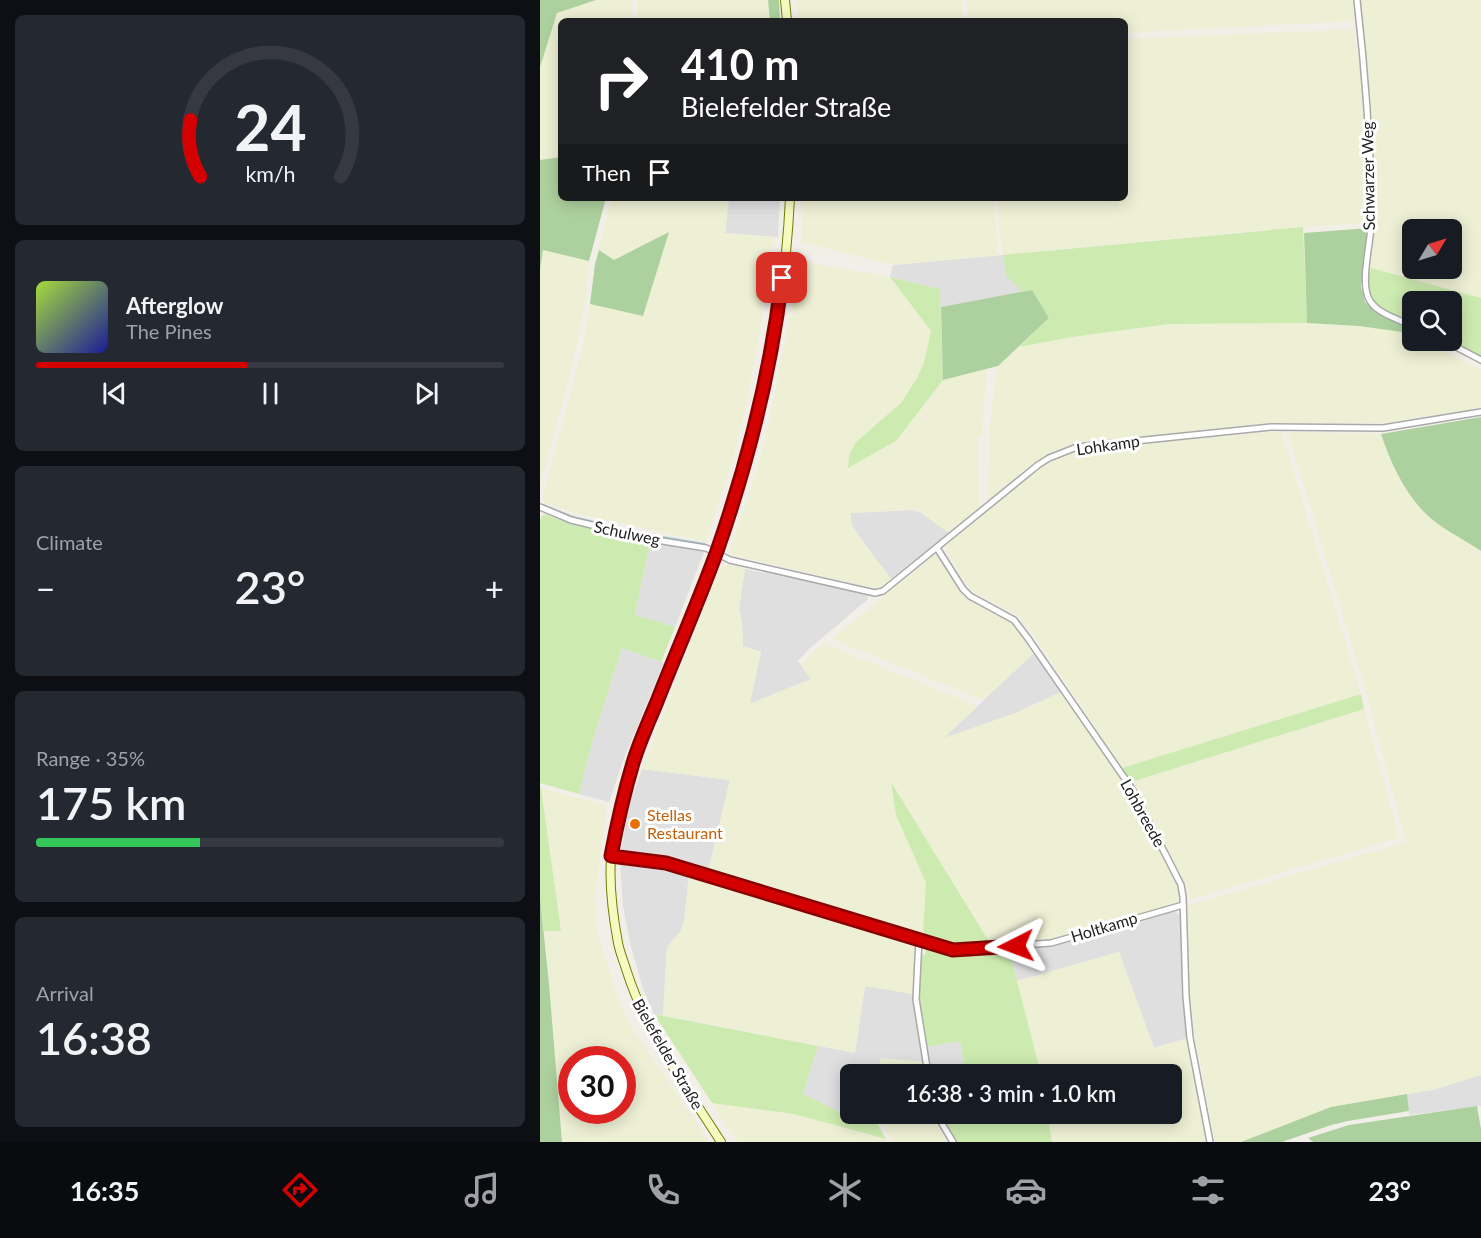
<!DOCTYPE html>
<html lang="en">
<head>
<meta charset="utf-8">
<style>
	body { margin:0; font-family:Lato,sans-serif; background:#242831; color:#f1f3f6; height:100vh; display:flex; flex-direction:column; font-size:22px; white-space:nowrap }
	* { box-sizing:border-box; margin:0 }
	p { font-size:20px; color:#9ea1a6 }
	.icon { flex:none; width:33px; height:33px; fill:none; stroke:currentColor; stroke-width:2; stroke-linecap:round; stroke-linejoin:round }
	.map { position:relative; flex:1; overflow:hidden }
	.side { display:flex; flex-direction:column; gap:15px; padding:15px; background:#0d0f14; width:540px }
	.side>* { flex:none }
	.guide { position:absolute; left:18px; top:18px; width:570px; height:183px; border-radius:9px; box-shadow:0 3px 15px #0003; background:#202124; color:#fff; overflow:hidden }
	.needle { width:39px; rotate:52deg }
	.controls { position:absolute; left:862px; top:219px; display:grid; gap:12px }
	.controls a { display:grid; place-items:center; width:60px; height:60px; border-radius:9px; background:#171b24; box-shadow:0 3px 15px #0003; font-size:30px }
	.speed { position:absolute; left:18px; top:1046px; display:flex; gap:12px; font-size:30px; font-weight:700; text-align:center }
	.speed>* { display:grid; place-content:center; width:78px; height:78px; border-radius:50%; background:#171b24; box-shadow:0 3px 15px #0003; line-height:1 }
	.speed .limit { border:9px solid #d22; background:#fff; color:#111 }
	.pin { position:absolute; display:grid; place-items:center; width:51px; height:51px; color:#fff; margin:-26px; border-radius:12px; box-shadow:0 3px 9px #0006 }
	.me { position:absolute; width:66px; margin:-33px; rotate:267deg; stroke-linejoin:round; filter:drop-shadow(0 0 4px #0008) }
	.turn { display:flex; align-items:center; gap:21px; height:126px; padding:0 24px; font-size:27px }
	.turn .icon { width:78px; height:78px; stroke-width:2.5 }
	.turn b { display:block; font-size:42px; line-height:51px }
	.then { display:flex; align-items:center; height:57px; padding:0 24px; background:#0003; gap:12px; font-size:22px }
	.big { font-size:45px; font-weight:600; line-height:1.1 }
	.side .card { flex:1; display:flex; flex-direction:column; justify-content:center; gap:9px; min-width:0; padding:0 21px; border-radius:9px; background:#242831 }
	.side .dial { align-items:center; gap:0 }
	.dial svg { height:156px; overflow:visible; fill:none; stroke:#363941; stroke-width:7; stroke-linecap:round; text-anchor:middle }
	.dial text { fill:#f1f3f6; stroke:none }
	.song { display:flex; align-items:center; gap:18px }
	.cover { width:72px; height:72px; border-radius:9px; background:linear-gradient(135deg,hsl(80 70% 55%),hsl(240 70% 35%)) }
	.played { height:6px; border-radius:3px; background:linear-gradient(90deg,#d40000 45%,#363941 45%) }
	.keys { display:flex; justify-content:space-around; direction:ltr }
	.heat { display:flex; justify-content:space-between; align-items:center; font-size:33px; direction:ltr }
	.charge { height:9px; border-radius:4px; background:linear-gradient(90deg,#34c759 35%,#363941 0) }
	.trip { position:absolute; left:300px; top:1064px; width:342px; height:60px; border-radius:9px; background:#171b24; box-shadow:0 3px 15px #0003; font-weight:600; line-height:60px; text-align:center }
	.dock { display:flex; height:96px; justify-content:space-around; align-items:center; background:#090b0e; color:#9ea1a6 }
	.dock .icon { width:42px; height:42px }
	.dock .selected { color:#d40000 }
	.dock b { font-size:27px; color:#f1f3f6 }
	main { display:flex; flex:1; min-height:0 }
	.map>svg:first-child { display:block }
</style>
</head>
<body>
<main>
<section class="side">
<div class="card dial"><svg viewBox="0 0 100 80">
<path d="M14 69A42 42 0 1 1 86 69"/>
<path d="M14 69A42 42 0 0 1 9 40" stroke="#d40000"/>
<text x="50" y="56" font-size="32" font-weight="700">24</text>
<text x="50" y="72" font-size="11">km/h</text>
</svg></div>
<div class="card">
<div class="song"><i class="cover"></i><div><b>Afterglow</b><p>The Pines</p></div></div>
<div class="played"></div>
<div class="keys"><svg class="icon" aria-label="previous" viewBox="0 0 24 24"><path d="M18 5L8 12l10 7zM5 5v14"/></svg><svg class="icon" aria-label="pause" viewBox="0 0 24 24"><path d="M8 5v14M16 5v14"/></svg><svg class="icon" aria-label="next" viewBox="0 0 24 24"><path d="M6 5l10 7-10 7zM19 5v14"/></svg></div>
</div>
<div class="card"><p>Climate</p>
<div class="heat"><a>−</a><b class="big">23°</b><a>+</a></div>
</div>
<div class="card"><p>Range · 35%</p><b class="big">175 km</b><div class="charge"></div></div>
<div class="card"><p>Arrival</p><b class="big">16:38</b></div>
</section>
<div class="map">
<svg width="941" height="1142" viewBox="0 0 941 1142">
	<rect width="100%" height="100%" fill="#f2efe9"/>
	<g fill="#e0dfdf">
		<polygon points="189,198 240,198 238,237 185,233"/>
		<polygon points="463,255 466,275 483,292 401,307 399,289 350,277 353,265"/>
		<polygon points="372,510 380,512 409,533 351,579 318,535 311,523 310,513"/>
		<polygon points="110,542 164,552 135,627 95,615"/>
		<polygon points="205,569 327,594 328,597 327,600 270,648 258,661 271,679 209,704 221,652 203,646 202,623 199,608"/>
		<polygon points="82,648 124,663 84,758 69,802 39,794 51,746"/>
		<polygon points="494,653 521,692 473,714 402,739"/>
		<polygon points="102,769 190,780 168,872 127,860 81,854 88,807"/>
		<polygon points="80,862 125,867 149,874 144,922 140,932 127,947 123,1015 114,1014 103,989 90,943 83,906"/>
		<polygon points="633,909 641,917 644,995 648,1038 614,1048 579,952 477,981 469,950 512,945"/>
		<polygon points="325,985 373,994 382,1062 341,1058 338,1074 310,1074 310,1113 337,1113 339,1119 336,1121 308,1116 263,1094 278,1046 315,1052"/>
		<polygon points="420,1041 426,1074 391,1074 385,1047"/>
		<polygon points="941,1075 941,1106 869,1115 867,1094 893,1090"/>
	</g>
	<g fill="#eef0d5" fill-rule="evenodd">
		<polygon points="56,0 92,0 92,21 21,21 21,157 0,160 0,67 17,13"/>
		<polygon points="97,0 228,0 230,21 97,21"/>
		<polygon points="256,0 421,0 422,21 258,21"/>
		<polygon points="427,0 812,0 814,21 585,33 585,21 428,21"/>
		<path d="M820,0H941V298L831,268L837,211L828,74ZM873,230H912V268H873Z"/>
		<polygon points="814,29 821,78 827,223 713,231 463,255 459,230 458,198 585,198 585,39"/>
		<polygon points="72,198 189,198 185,233 234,237 218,340 207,403 195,451 166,542 33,513 2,501 43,345 50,304 103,315 128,233 74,260 59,250"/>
		<polygon points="261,198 454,198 458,255 353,265 261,242"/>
		<polygon points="3,250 49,261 45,303 32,366 0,487 0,270"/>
		<polygon points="261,261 350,277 391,331 384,363 377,378 361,403 316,442 308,467 356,441 403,380 447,368 442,435 438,436 439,509 409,533 380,512 372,510 311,513 311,523 318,535 351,579 343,586 337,588 329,587 193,555 189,551 208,499 225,440"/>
		<polygon points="767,323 819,326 869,333 873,335 873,340 884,341 941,370 941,408 844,423 729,423 549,442 520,450 495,462 448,500 450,426 456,372 458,366 479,347 532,337 629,324"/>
		<polygon points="741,431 821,694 582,768 492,632 478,616 435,592 427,585 405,546 448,510 500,468 524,456 551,449"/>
		<polygon points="748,432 841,434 850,459 868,492 883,512 900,525 939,549 941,555 941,1075 892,1090 791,1107 701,1142 675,1142 655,1036 650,995 647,906 866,842 826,692"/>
		<polygon points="393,555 402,560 422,592 427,597 472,622 494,653 443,700 292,639"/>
		<polygon points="189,564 205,569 199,608 202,623 203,646 221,652 210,704 271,679 261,666 273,652 285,644 438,706 404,738 473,714 521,692 588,790 637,886 640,897 636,903 510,941 451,945 351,784 356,815 386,883 383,935 168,872 190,780 102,769 180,568"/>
		<polygon points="824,709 859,838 651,899 591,782"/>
		<path d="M1,788L67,806L57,881L55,908L58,934L77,995L88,1021L169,1142H22L4,931H21ZM32,1059H82V1110H32Z"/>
		<polygon points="149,874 373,940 376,945 373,994 325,986 315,1053 123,1015 127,947 140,932 144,922"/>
		<polygon points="579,952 614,1048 648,1038 667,1142 512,1142 507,1113 632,1113 632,1074 501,1074 477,981"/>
		<polygon points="341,1058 382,1062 385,1074 338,1074"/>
		<polygon points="172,1103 254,1114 346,1139 348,1142 197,1142"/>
		<polygon points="337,1113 394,1113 411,1142 353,1142 339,1119"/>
	</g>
	<g fill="#cdebb0">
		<polygon points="763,227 767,323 629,324 532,337 479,347 509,318 492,290 483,292 466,276 463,255"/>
		<path d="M831,268L941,298V357L910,341L912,340V302H873V322C856,314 826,307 828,283C828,278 830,273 831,268Z"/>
		<polygon points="350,277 400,289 403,380 356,441 308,468 309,455 316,442 361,403 377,378 384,363 391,331"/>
		<polygon points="5,514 30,524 110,542 95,615 135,627 121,662 82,648 51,746 39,794 0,783 0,520 1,517"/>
		<polygon points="821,694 824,709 591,782 582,768"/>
		<polygon points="351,782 451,945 414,946 383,935 386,883 356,815"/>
		<polygon points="0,788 1,788 21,931 4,931 0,897"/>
		<polygon points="386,945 414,953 469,950 501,1074 426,1074 420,1041 385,1047 377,999 380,955 385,955"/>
		<polygon points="114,1014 278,1046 263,1094 308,1116 336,1121 346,1139 254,1114 172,1103"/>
		<polygon points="400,1113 507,1113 512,1142 415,1142"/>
	</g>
	<g fill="#add19e">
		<polygon points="0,0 56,0 17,13 0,67"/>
		<polygon points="228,0 239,0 240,21 230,21"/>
		<polygon points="21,157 21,198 66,198 49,261 3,250 0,270 0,160"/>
		<polygon points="829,228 821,287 825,302 835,312 862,325 869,333 819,326 767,323 764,233"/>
		<polygon points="129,232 103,316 50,304 55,264 59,250 74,260"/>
		<polygon points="492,290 509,318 458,366 403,380 401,307"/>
		<path d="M941,417V551C922,538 899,528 883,511C863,490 850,461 841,434Z"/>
		<polygon points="0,897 9,984 22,1142 0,1142"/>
		<polygon points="867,1094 869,1111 808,1121 791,1125 742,1142 701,1142 791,1107"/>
		<polygon points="937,1106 941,1129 941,1142 773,1142 768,1138 809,1125"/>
	</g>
	<polygon fill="#e2e2e2" points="90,849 129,855 145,859 144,864 127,860 89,855"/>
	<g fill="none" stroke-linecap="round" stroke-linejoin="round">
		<g stroke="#aad3df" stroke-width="2">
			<polyline points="3,505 33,517 111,535 165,544"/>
			<polyline points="193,880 373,933 413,947"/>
		</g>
		<g stroke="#a9a9a9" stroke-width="8">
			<g id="minor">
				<path d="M817,0C825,70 830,140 832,211C833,235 820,277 828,297C834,313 858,319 873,326"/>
				<polyline points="903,340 941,360"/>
				<polyline points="0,507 31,520 110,539 166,548 190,560 335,593 343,591 498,465 509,458 537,447 731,427 843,428 941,412"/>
				<polyline points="397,548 423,589 430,596 474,620 487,637 592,789 636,875 641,885 643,897 646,996 650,1038 670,1142"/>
				<polyline points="71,856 126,863 413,950 511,943 643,905"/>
				<polyline points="379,939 376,999 388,1074"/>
				<polyline points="397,1113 398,1117 413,1142"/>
			</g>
		</g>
		<g stroke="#707d05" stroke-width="10">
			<g id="secondary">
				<polyline points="245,0 247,21"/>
				<path d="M181,1142C146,1087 107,1034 87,972C84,962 80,953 78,943C73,916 69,886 71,858C72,848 74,838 76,828C85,783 101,743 118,700C144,635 172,570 193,503C225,405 245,301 250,198"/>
			</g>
		</g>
		<use href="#minor" stroke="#fff" stroke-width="5"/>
		<use href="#secondary" stroke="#f7fabf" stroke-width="8"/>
	</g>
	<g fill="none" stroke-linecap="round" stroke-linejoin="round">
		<g stroke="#8a0000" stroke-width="15">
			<path id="route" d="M242,278C231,371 208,462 177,551C158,603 136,653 116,704C108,723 99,743 93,763C84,793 77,824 71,856L126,863L413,950L476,946"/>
		</g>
		<use href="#route" stroke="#d40000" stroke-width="10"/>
	</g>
	<circle fill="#e8710a" stroke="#fff" stroke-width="2" cx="95" cy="824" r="6"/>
	<g text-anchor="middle" stroke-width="6" stroke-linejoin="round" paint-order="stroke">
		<g font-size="16" fill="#222" stroke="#fff">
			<text transform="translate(828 176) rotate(-91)" y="6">Schwarzer Weg</text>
			<text transform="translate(568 445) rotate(-8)" y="6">Lohkamp</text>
			<text transform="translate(87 533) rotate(12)" y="6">Schulweg</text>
			<text transform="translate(603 813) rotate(61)" y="6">Lohbreede</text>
			<text transform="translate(564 927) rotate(-17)" y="6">Holtkamp</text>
			<text transform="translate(128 1054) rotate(60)" y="6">Bielefelder Straße</text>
		</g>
		<g font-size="16" fill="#c56008" stroke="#fff" text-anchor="start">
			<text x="107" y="821">Stellas<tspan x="107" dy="18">Restaurant</tspan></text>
		</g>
	</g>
</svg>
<div class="controls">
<a><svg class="needle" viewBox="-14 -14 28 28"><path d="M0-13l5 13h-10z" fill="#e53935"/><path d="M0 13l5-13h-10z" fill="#9ea1a6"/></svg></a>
<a><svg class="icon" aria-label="search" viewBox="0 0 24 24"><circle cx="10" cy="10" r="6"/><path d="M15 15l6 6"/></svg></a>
</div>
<div class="speed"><div class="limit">30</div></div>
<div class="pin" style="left:242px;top:278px;background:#d93025"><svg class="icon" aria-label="arrive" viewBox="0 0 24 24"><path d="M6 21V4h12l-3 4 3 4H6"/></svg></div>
<svg class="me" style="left:476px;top:946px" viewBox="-20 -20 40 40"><path d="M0-17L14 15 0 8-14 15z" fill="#d40000" stroke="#fff" stroke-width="4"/></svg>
<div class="trip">16:38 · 3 min · 1.0 km</div>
<div class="guide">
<div class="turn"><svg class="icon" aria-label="right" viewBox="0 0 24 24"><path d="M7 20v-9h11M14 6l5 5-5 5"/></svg><div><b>410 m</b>Bielefelder Straße</div></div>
<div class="then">Then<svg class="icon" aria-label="arrive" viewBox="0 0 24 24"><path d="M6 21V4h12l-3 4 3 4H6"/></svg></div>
</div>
</div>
</main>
<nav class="dock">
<b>16:35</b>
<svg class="icon selected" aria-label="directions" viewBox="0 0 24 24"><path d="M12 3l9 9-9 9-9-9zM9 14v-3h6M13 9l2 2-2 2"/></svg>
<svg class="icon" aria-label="music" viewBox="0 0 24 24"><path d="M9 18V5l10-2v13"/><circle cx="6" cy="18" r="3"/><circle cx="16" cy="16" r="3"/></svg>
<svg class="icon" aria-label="phone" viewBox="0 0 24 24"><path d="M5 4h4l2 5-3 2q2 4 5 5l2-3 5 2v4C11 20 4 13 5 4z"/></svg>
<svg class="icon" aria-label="climate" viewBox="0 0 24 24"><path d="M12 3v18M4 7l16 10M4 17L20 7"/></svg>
<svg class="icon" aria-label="car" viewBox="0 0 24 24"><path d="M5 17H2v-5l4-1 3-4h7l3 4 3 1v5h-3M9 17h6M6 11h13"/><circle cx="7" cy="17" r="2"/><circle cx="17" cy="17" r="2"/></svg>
<svg class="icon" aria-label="filters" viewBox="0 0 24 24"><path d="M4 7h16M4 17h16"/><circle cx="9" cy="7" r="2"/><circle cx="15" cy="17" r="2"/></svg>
<b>23°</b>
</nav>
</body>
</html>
